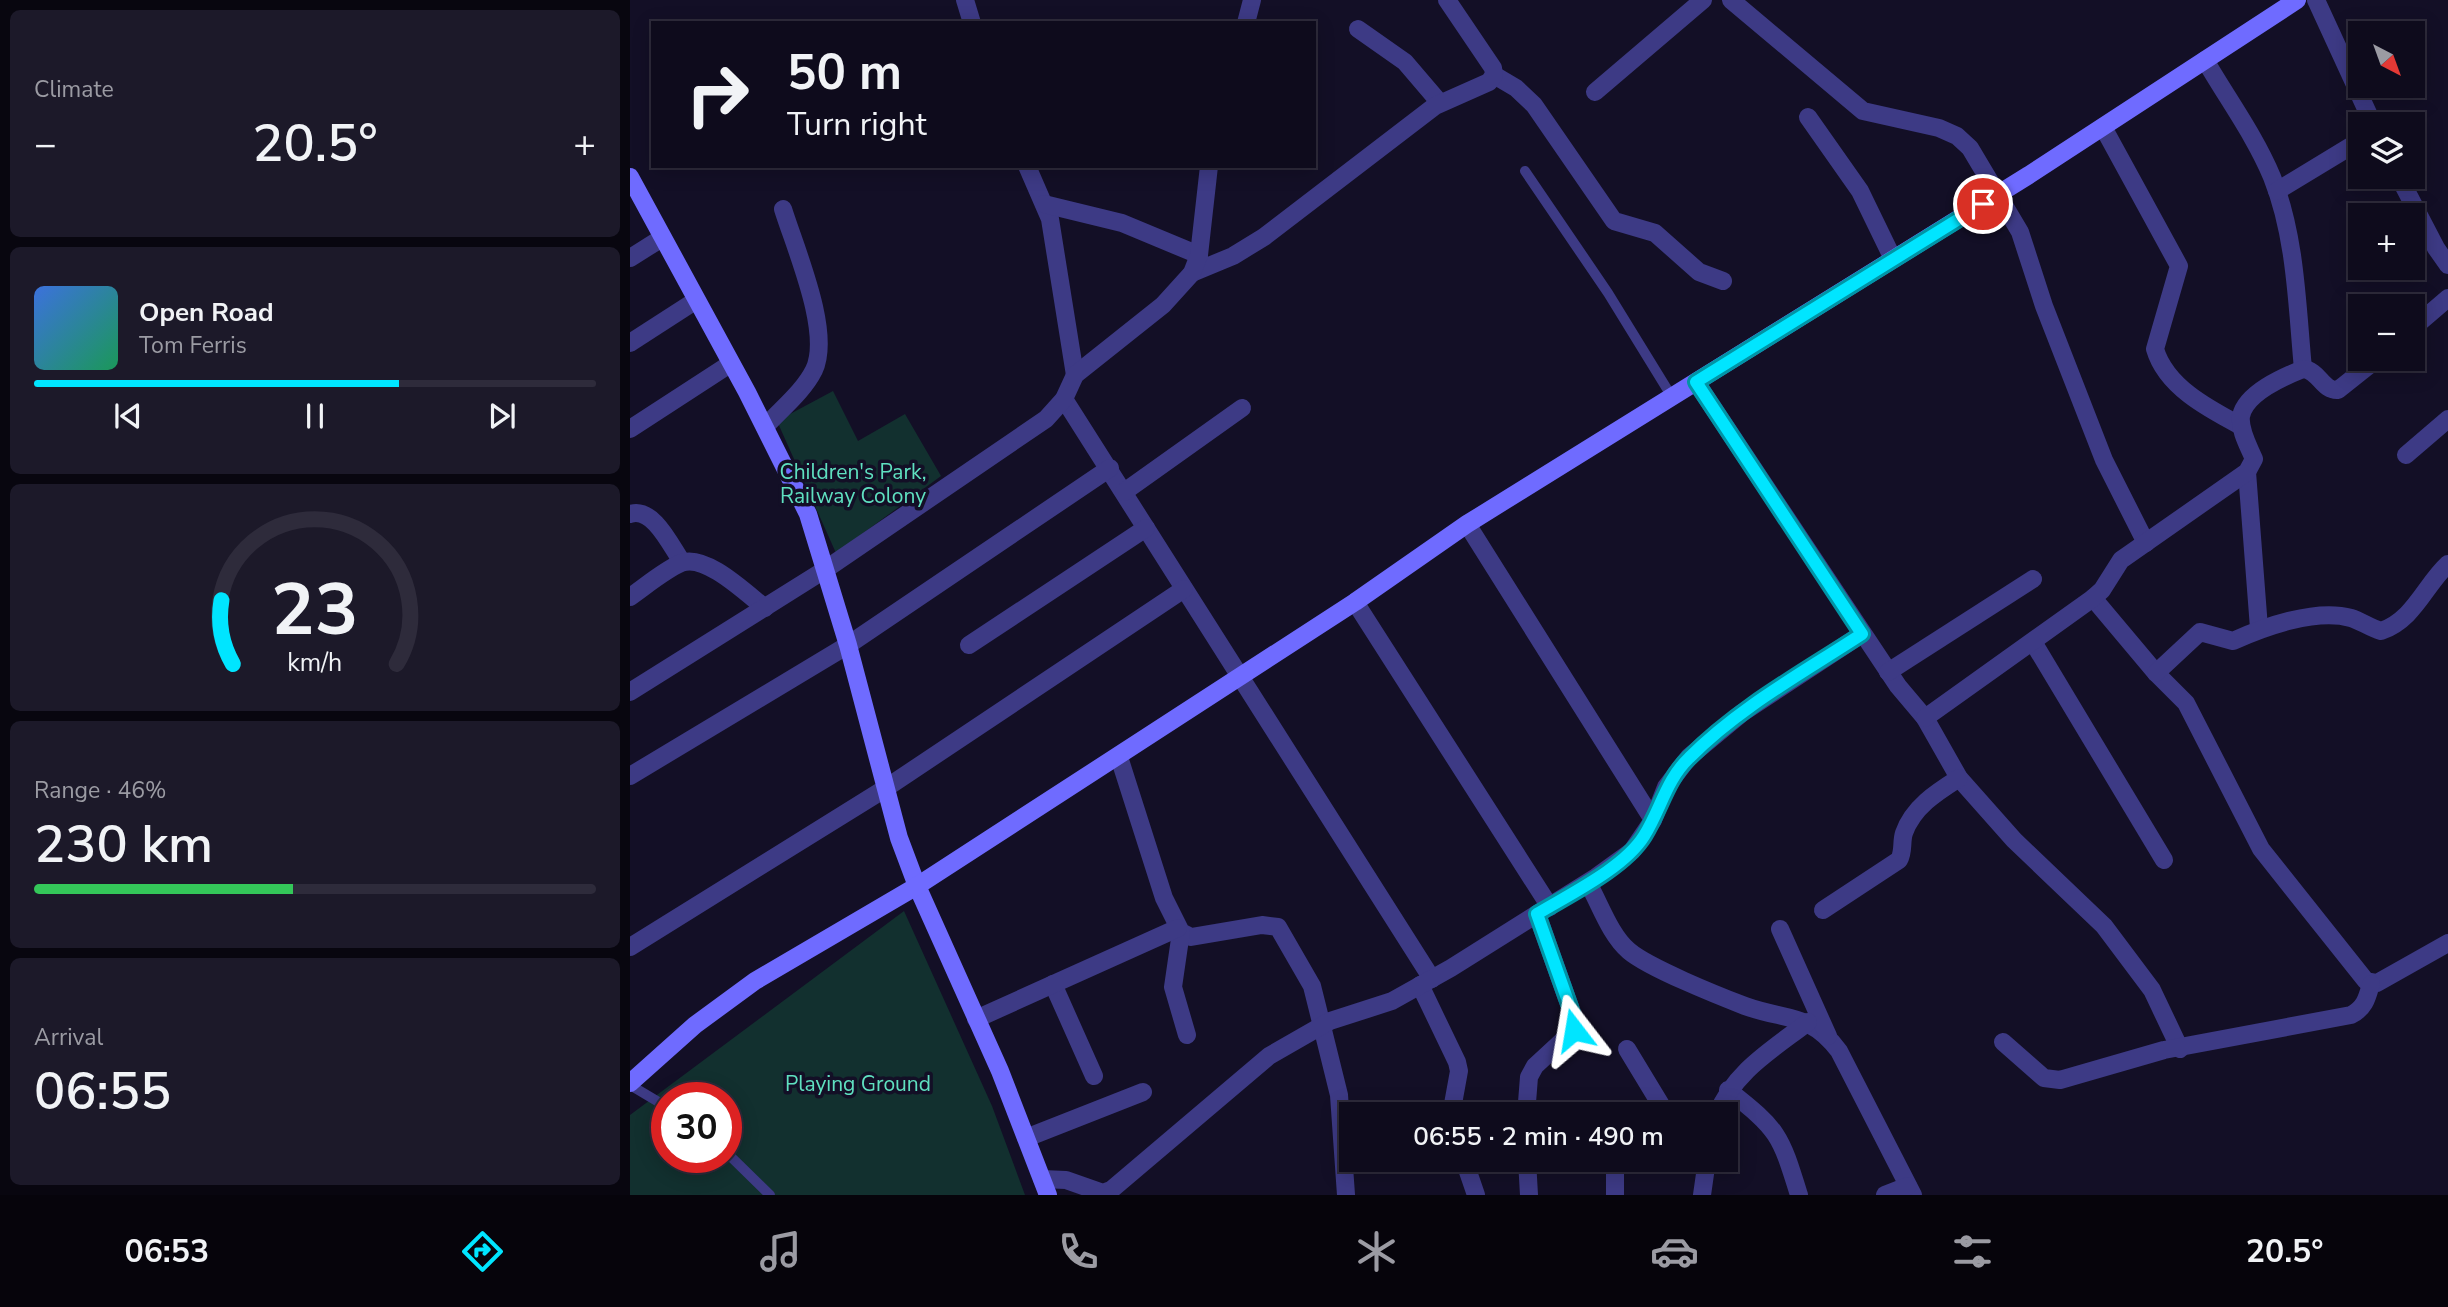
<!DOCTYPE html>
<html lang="en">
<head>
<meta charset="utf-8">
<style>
	body { margin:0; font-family:"Nunito Sans",sans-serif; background:#1c1929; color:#f1f3f6; height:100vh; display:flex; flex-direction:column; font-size:26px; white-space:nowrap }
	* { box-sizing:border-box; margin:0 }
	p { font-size:23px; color:#9b9ba3 }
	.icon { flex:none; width:38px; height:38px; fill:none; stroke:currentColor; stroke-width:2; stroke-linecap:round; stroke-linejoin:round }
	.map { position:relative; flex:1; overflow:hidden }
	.side { display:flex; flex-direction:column; gap:10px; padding:10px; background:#08060f; width:630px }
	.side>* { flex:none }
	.guide { position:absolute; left:21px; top:21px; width:665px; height:147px; border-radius:0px; box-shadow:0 4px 18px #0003,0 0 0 2px #2e2b3b; background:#0e0b1c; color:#f1f3f6; overflow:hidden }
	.needle { width:46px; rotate:139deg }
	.fabs { position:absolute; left:1718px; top:21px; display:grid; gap:14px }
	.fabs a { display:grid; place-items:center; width:77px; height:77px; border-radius:0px; background:#0e0b1c; box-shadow:0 4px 18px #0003,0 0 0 2px #2e2b3b; font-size:35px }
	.speed { position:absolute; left:21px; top:1082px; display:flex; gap:14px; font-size:35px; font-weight:700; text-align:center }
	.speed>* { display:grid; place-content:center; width:91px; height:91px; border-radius:50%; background:#0e0b1c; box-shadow:0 4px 18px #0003,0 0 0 2px #2e2b3b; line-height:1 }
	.speed .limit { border:10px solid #d22; background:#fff; color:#111 }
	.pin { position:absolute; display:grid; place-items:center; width:60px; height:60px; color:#fff; margin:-30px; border:4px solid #fff; border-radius:50%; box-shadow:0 2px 7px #0007 }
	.me { position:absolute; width:77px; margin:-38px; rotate:346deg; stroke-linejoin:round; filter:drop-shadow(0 0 5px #0008) }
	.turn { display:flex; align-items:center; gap:24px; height:147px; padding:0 21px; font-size:32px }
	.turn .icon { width:91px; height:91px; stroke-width:2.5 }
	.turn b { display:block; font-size:49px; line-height:60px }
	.big { font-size:52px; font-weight:600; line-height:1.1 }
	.side .tile { flex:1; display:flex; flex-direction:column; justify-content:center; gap:10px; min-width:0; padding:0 24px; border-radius:10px; background:#1c1929 }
	.side .dial { align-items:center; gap:0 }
	.dial svg { height:182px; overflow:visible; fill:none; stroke:#2e2b3b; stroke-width:7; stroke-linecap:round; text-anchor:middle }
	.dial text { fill:#f1f3f6; stroke:none }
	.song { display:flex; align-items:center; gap:21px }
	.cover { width:84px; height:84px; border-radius:10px; background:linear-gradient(135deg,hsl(220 70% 55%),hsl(150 70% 35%)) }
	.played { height:7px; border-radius:4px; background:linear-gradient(90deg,#00e5ff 65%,#2e2b3b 65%) }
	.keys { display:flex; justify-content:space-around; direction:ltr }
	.heat { display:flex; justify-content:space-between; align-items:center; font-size:38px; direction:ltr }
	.charge { height:10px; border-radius:5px; background:linear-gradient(90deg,#34c759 46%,#2e2b3b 0) }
	.trip { position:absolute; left:709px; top:1102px; width:399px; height:70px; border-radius:0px; background:#0e0b1c; box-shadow:0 4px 18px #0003,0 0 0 2px #2e2b3b; font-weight:600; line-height:70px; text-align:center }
	.tabs { display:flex; height:112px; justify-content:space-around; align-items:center; background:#06040b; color:#9b9ba3 }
	.tabs .icon { width:49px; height:49px }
	.tabs .active { color:#00e5ff }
	.tabs b { font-size:32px; color:#f1f3f6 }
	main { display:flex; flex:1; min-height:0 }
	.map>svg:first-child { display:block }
</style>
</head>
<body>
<main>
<section class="side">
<div class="tile"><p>Climate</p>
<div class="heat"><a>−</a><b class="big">20.5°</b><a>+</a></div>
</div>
<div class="tile">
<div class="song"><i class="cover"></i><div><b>Open Road</b><p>Tom Ferris</p></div></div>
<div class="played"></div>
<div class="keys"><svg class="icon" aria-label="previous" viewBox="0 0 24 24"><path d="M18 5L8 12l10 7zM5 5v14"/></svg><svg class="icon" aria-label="pause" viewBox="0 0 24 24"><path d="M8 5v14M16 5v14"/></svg><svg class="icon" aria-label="next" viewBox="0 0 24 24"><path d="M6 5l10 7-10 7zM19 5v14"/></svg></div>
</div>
<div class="tile dial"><svg viewBox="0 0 100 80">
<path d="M14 69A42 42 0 1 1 86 69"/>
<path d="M14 69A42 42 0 0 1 9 41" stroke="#00e5ff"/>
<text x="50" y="56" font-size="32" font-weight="700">23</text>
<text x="50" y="72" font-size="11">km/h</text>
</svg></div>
<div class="tile"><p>Range · 46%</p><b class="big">230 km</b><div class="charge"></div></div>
<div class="tile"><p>Arrival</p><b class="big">06:55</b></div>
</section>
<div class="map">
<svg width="1818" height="1195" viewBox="0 0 1818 1195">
	<rect width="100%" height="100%" fill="#130f26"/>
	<g fill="#12302f" fill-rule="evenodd">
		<polygon points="203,391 228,441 275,414 311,476 206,553 147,421"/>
		<path d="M274,911L362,1106L395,1195H0V1115ZM37,1097H96V1157H37Z"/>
	</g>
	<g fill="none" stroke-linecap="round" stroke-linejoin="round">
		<g stroke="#3d3a85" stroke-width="10">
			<polyline points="895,171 978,293 1042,397"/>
			<polyline points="0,1085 37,1107"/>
			<polyline points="96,1152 140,1195"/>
		</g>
		<g stroke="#3d3a85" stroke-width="18">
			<polyline points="335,0 342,23"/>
			<polyline points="1101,0 1233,111 1309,128 1327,136 1340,148 1390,232 1414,306 1474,460 1516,543"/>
			<polyline points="1686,0 1743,124"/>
			<polyline points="616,23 622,0"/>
			<polyline points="728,29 775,62 810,103"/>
			<path d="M1575,60C1597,98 1625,136 1642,177C1666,237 1667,306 1673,369"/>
			<polyline points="864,75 886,88 904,105 984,221 1025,233 1069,272 1093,281"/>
			<polyline points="965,92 1073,0"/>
			<polyline points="1178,117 1230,191 1263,259"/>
			<path d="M1473,127L1549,266L1525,349C1536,387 1579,409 1611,426"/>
			<polyline points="397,166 420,219 445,375"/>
			<polyline points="1769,177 1806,248 1818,265"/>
			<polyline points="1647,191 1731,140"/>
			<polyline points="414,204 492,223 569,255"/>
			<polyline points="0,258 32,238"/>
			<polyline points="562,273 603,256 634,237 805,106 859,82 864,75 863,68 817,0"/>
			<polyline points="1783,328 1818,298"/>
			<polyline points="0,343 65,301"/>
			<polyline points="1066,382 1268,686 1295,718 1329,778 1384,840 1474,926 1522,990 1550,1049"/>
			<polyline points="434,399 802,979"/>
			<path d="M135,427C151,409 173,392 184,370C202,332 165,248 153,209"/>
			<polyline points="0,429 100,364"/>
			<polyline points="1776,455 1818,419"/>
			<polyline points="1617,472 1629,628"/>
			<polyline points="494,492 612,408"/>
			<path d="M0,514C23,506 41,546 52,562"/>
			<polyline points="837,524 1023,820"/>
			<path d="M0,597C16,586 33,571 51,563C75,553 116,593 135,608"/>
			<polyline points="1463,598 1526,673 1556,703 1631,849 1736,981 1747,983 1818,943"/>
			<polyline points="725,602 920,907"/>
			<polyline points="1403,642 1534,860"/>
			<polyline points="339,645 516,528"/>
			<polyline points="1258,672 1403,579"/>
			<path d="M1526,673L1570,632L1603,641C1634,627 1686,608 1721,618C1731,621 1740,628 1751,631C1784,620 1795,585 1818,564"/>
			<polyline points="0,692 196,569 416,419 434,399 445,375 533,305 562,273 569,255 579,166"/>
			<path d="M1295,718L1463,598L1472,590L1491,560L1617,472L1624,459C1619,447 1609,430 1611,416C1616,393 1653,377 1673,369C1689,370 1692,391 1708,390L1747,359"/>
			<polyline points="489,757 534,898 551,932 561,937 632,925 648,927 682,986 687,1006 709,1095 716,1195"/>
			<polyline points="0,776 218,645 480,468"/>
			<path d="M958,883C970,904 980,935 999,951C1019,968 1089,996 1115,1006C1156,1021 1180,1012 1209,1051L1283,1195"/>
			<path d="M1193,910L1269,860C1274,851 1271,842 1274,833C1283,807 1307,792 1329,778"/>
			<polyline points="1150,929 1198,1036"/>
			<polyline points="551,932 543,987 557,1035"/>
			<polyline points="0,947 256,788 554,589"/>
			<polyline points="423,984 464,1076"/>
			<polyline points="790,985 827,1062 829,1071 821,1115"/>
			<polyline points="346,1019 548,928"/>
			<path d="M1373,1042L1414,1078L1430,1080L1534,1050L1721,1015C1735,1008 1737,998 1741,984"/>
			<polyline points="997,1049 1037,1115"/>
			<path d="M1098,1090C1149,1130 1150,1134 1169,1195"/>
			<polyline points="896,1115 899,1077 905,1066 944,1030 945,1021 907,914"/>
			<path d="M1087,1115C1103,1072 1143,1049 1178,1022"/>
			<polyline points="396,1138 513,1092"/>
			<polyline points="834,1160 846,1195"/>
			<polyline points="897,1160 899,1195"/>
			<polyline points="985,1160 985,1195"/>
			<polyline points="412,1179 436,1180 473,1193 481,1190 639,1056 700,1021 762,1001 821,968 966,877 1002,851 1023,820 1036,787 1059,757 1112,713 1232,634"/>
			<polyline points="1072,1195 1077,1160"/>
			<polyline points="1255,1195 1278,1186"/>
		</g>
		<g stroke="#6f6bff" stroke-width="18">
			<polyline points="0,177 117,392 178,514 218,645 269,838 287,886 370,1071 418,1195"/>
			<polyline points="0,1083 65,1025 125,981 287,886 725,602 837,524 1399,175 1667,0"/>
		</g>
	</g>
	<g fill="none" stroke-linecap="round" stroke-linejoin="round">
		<g stroke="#0095a6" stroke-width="18">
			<path id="route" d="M944,1030L945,1021L907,914C940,894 994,868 1014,836C1031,809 1036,780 1059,758C1108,708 1174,672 1232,634L1066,382L1353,204"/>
		</g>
		<use href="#route" stroke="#00e5ff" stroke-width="12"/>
	</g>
	<g text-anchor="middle" stroke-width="7" stroke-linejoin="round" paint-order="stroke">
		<g font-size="21" fill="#5fe0c0" stroke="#130f26">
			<text x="223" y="479">Children's Park,<tspan x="223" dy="24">Railway Colony</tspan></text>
			<text x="228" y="1091">Playing Ground</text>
		</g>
	</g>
</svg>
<div class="fabs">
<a><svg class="needle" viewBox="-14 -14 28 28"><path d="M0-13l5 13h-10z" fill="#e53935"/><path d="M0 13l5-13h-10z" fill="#9b9ba3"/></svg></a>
<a><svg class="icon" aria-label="layers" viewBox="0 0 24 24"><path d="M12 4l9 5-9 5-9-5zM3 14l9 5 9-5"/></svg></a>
<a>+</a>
<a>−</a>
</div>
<div class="speed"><div class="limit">30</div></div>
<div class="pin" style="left:1353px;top:204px;background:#d93025"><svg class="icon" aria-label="arrive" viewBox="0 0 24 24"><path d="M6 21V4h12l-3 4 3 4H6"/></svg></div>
<svg class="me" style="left:944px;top:1030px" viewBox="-20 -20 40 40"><path d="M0-17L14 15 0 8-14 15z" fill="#00e5ff" stroke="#fff" stroke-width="4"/></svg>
<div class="trip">06:55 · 2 min · 490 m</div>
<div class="guide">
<div class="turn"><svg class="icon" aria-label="right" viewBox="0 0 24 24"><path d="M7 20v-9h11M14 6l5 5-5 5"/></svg><div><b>50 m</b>Turn right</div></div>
</div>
</div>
</main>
<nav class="tabs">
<b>06:53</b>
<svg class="icon active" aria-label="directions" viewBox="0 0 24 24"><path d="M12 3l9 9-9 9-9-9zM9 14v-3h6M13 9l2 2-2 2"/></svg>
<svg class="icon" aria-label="music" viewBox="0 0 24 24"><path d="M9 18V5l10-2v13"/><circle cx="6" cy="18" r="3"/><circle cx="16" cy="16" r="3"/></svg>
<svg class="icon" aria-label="phone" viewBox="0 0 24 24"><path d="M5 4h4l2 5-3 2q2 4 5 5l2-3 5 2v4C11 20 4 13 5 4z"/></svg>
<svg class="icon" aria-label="climate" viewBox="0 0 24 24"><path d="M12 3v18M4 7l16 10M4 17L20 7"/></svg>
<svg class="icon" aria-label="car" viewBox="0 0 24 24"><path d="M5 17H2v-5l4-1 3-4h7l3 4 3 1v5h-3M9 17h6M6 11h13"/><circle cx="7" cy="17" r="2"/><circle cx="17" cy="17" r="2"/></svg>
<svg class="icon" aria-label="filters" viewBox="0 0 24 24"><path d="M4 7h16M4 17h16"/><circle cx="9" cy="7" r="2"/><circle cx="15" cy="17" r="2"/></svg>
<b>20.5°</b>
</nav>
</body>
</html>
